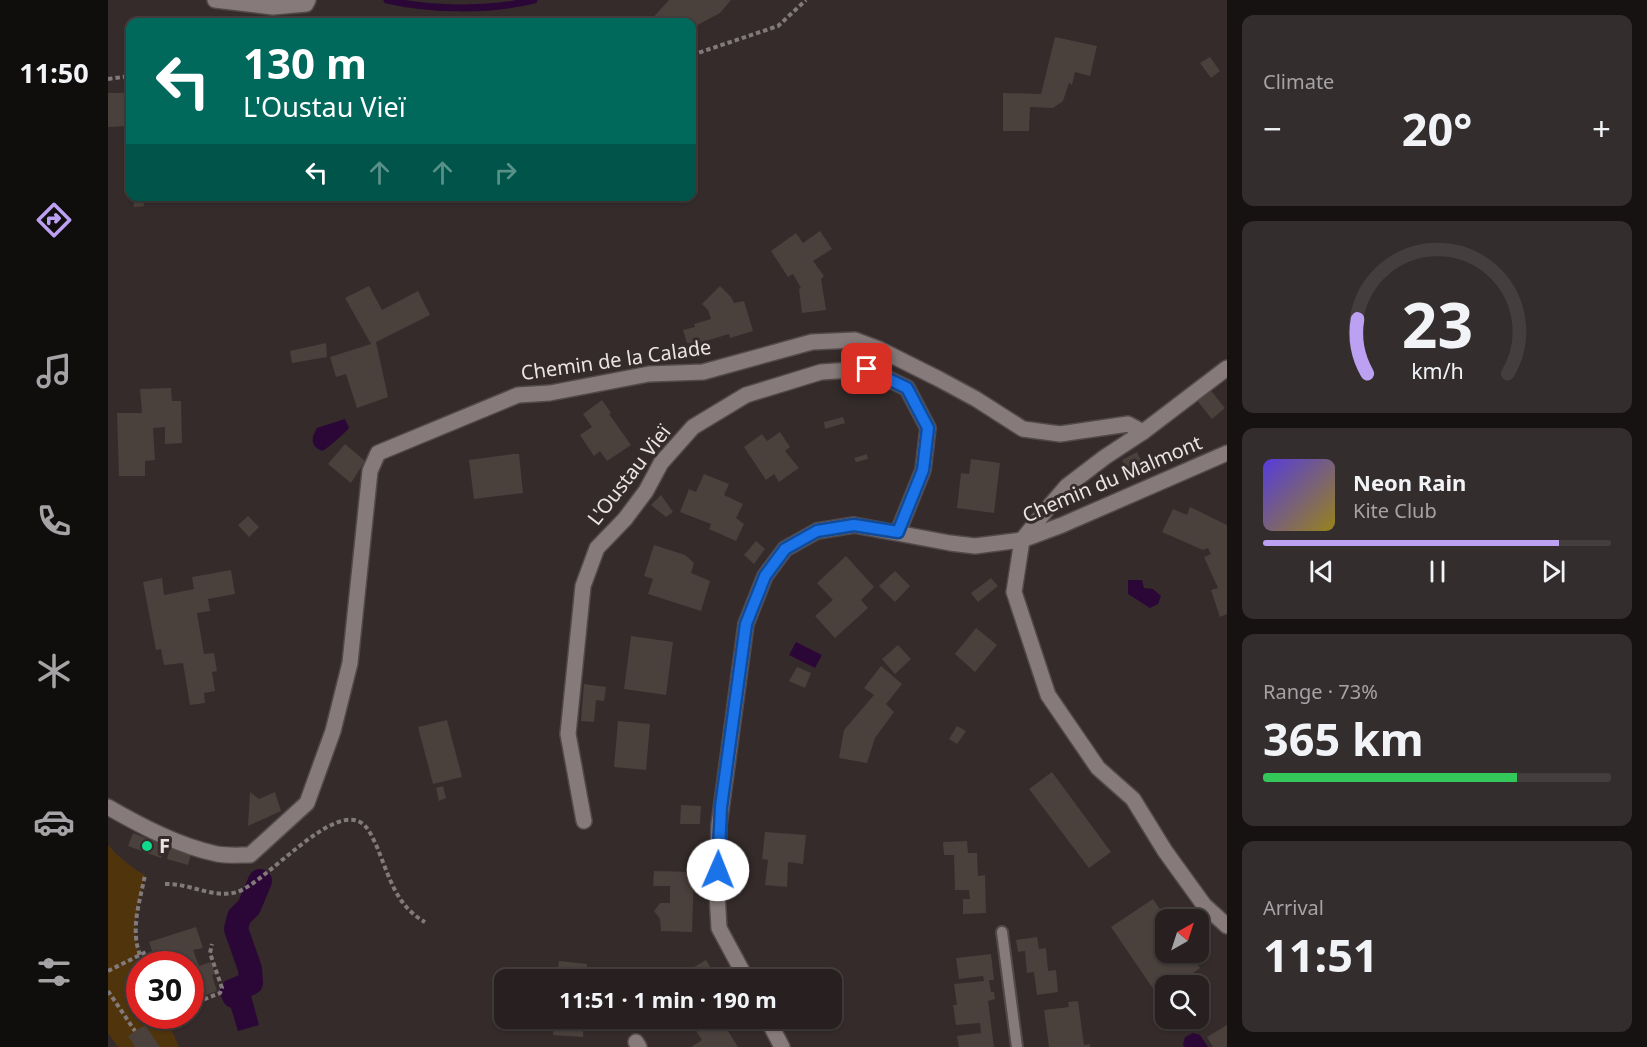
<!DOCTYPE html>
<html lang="en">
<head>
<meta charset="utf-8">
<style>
	body { margin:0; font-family:"Noto Sans",sans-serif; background:#342d2d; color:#f1f3f6; height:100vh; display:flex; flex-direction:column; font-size:22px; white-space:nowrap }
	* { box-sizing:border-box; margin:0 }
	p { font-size:20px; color:#a5a3a5 }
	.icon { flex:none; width:33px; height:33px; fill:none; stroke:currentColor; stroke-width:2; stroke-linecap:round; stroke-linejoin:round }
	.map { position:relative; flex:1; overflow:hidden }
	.details { display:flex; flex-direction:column; gap:15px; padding:15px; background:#161212; width:420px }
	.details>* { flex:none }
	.guide { position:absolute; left:18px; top:18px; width:570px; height:183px; border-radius:12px; box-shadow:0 2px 4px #0004,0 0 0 2px #443e3e; background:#00695c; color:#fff; overflow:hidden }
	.needle { width:39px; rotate:39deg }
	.buttons { position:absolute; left:1047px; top:909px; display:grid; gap:12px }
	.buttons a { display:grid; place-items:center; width:54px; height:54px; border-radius:12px; background:#282020; box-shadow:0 2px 4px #0004,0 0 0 2px #443e3e; font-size:30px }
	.speed { position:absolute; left:18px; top:951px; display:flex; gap:12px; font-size:30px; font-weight:700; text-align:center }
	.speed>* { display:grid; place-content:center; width:78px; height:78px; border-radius:50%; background:#282020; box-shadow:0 2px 4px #0004,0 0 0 2px #443e3e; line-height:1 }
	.speed .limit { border:9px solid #d22; background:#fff; color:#111 }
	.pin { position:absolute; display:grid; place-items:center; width:51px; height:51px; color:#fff; margin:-26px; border-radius:12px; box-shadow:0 3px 9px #0006 }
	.me { position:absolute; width:66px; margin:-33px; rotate:1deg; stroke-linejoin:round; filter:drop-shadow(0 0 4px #0008) }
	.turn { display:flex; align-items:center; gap:21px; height:126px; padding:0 18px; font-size:27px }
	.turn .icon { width:78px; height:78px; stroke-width:2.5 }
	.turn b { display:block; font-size:42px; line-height:51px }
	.lanes { display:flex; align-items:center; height:57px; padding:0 18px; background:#0003; justify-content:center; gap:30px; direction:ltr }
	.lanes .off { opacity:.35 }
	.big { font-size:45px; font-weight:700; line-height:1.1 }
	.details .card { flex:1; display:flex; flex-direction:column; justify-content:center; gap:9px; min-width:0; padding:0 21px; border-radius:12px; background:#342d2d }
	.details .dial { align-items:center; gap:0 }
	.dial svg { height:156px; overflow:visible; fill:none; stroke:#443e3e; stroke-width:7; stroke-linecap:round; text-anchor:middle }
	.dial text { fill:#f1f3f6; stroke:none }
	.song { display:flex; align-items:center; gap:18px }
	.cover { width:72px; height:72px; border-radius:9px; background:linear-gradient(135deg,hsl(250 70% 55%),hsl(50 70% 35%)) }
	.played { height:6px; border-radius:3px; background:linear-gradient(90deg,#bca0f2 85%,#443e3e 85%) }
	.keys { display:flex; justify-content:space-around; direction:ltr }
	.heat { display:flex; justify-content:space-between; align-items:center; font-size:33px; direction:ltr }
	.charge { height:9px; border-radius:4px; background:linear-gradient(90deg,#34c759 73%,#443e3e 0) }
	.trip { position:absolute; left:386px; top:969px; width:348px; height:60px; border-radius:12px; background:#282020; box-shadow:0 2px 4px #0004,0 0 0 2px #443e3e; font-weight:700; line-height:60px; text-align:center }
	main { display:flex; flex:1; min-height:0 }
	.tab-bar { display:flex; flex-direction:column; width:108px; justify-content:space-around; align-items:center; background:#100d0d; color:#a5a3a5 }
	.tab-bar .icon { width:42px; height:42px }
	.tab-bar .current { color:#bca0f2 }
	.tab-bar b { font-size:27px; color:#f1f3f6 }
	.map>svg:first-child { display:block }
</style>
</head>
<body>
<main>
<nav class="tab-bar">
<b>11:50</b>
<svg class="icon current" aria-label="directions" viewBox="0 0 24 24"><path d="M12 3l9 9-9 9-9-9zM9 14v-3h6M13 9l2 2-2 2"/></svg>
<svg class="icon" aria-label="music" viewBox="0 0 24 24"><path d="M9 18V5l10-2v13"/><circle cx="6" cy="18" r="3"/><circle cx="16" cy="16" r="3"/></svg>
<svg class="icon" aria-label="phone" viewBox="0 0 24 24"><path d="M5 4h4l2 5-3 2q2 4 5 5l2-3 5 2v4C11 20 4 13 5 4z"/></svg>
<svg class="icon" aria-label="climate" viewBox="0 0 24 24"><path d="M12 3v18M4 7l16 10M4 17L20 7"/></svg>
<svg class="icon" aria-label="car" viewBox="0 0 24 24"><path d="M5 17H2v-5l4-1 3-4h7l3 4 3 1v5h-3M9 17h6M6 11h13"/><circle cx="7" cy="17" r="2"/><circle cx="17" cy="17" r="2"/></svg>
<svg class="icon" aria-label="filters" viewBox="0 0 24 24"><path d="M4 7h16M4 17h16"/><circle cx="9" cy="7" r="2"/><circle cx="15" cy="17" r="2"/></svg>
</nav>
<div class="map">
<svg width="1119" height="1047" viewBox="0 0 1119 1047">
	<rect width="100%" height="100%" fill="#352b2b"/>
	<path fill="#50350c" d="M0,845C11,857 22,867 37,875C31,901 22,929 32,955L26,957L31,970L32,1016H53L55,1020L59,1019L71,1047H10L0,1033Z"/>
	<g fill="#2b0737">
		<path d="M237,419L241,428C240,430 218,450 214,451C202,446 203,438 209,428Z"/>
		<polygon points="1020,580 1034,580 1036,588 1045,589 1053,596 1050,604 1042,608 1020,594"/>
		<polygon points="688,642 714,655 707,668 681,655"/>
		<polygon points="142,992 151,1025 130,1031 120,998"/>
		<polygon points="1085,1033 1092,1035 1100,1047 1077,1047 1075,1045 1077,1037"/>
	</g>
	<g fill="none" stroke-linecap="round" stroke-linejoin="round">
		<path stroke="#2b0737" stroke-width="7" d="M279,0C323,10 381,11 426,0"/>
		<polyline stroke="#2b0737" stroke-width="24" points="126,996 124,991 143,983 142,969 128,929 131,917 141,907 152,881"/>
	</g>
	<g fill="#4a403c">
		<polygon points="561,0 623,0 612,13 584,28 584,22 541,22"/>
		<polygon points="947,37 989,46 982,76 967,72 964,85 961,83 955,101 945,108 922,107 921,131 895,131 895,93 933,94"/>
		<polygon points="1102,57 1112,71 1103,78 1092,63"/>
		<polygon points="0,93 22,93 22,126 0,127"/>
		<polygon points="25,196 35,196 36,206 26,207"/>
		<polygon points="712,231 724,249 705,261 716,276 713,279 718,310 694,313 691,289 693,288 685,274 680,277 663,251 688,233 695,243"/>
		<polygon points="261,286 274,310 310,291 322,315 268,342 280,397 249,408 238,374 228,377 222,357 263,344 237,298"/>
		<polygon points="612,286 623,297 626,303 636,301 645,331 622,338 621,334 591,343 579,343 575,330 587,327 586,324 603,319 600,310 594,304"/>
		<polygon points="218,343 219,357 184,363 182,351"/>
		<polygon points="1100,387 1117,408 1104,419 1087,398"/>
		<polygon points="63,388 64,401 73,401 74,443 57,444 57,427 45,428 47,460 37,461 37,476 11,476 9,413 34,413 32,389"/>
		<polygon points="494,400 503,413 501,414 523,445 499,461 492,451 486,456 472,435 484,427 475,414"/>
		<polygon points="735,417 737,423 717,429 716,422"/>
		<polygon points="672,432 682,447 677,451 691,468 671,482 666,474 658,480 636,447 654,434 659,441"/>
		<polygon points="237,444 257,461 243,483 220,464"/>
		<polygon points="1029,452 1035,465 1020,472 1014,460"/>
		<polygon points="405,454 411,454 415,493 366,499 361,460"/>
		<polygon points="759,454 760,459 748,462 746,458"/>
		<polygon points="863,459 892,463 886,513 849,508 853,473 861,474"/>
		<polygon points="596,474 621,484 616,495 635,504 628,518 636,524 628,541 601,529 603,524 572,512 581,489 588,492"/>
		<polygon points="553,495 565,512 558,517 543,505"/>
		<polygon points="1082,507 1119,525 1119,614 1112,617 1103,590 1110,588 1096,557 1103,554 1100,548 1095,550 1054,532 1065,509 1079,515"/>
		<polygon points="140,516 151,527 141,537 130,525"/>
		<polygon points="648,541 657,549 646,564 636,555"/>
		<polygon points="546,545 577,555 586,563 583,573 602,581 593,611 540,594 545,579 536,576"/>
		<polygon points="738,556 766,587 753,600 760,608 727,638 707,616 725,600 709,583"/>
		<polygon points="123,570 127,594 100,599 102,611 89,613 96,654 106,653 109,671 104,672 107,691 96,693 97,703 82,705 75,663 56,665 53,649 48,650 35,582 54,578 56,595 86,589 84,577"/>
		<polygon points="787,571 802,586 787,602 771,586"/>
		<polygon points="883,578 890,586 870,602 863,593"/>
		<polygon points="868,628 889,645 867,672 847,654"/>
		<polygon points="523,636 565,642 558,695 516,689"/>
		<polygon points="790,645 803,659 787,674 774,659"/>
		<polygon points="773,666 794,684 778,704 786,712 767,738 759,763 731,758 736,730 766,695 756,688"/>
		<polygon points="689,667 703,673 697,688 681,681"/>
		<polygon points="476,684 498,687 496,701 488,700 486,722 473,721"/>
		<polygon points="339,720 354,777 325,784 310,727"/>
		<polygon points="510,721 542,724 538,770 506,767"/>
		<polygon points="849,726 858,731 849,744 841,739"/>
		<polygon points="944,772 1003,852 981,868 921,789"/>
		<polygon points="335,786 338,798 331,801 328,788"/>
		<polygon points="142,792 151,799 167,792 173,811 140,826"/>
		<polygon points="573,805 593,806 592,824 572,824"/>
		<polygon points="657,832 698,835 695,864 680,862 679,887 657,885 660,860 654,859"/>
		<polygon points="25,833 58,846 53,858 20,846"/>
		<polygon points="859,841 860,853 869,853 870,876 877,875 878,913 855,914 855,899 862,899 861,890 847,890 846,855 836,855 835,842"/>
		<polygon points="62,848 83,854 80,865 59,859"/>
		<polygon points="546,871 586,872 584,932 553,931 552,919 546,911 552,903 562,903 562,886 545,886"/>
		<polygon points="1045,899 1059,920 1058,952 1081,952 1092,968 1066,986 1058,986 1058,991 1050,996 1003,927"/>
		<polygon points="88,927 95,948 85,950 91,966 103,962 107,974 104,975 109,991 82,1001 82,964 49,964 41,942"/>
		<polygon points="929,937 931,949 938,948 940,971 948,970 950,992 929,995 926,972 919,973 917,951 910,952 908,940"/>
		<polygon points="883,954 886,980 881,980 883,992 886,992 887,999 880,1001 886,1047 851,1047 849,1036 873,1033 872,1023 848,1025 845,1005 849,1005 846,984 876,981 875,976 851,979 848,958"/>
		<polygon points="598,960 610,980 569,980 576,975 575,974"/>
		<polygon points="451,961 479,964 478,980 449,980"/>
		<polygon points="970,1001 976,1045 982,1044 982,1047 941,1047 936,1010 961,1007 960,1002"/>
		<polygon points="446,1018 476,1018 475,1037 445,1035"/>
		<polygon points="604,1018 612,1018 630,1047 583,1047 594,1040 587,1029"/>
		<polygon points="37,1025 52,1047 27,1047 20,1036"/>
		<polygon points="1119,1025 1119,1047 1105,1047 1099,1037"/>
	</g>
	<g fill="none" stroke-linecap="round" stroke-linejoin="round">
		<g stroke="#52494a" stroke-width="14">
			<polyline id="service" points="894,932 909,1047"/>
		</g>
		<g stroke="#52494a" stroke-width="18">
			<g id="minor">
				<polyline points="107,0 165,7 198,4 200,0"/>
				<polyline points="1035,432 1119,368"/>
				<path d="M0,807C33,826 71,846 109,854C120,856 132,855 142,855L199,803L225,731L242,663L262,471L270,453L410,395L442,393L541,374L595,372L704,342L747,340L771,349L831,379L868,399L915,429L952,434L1020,424L1035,432L997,457L959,486L940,508L914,540L906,592L940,695L990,768L1025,799L1057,851L1096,905L1119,926"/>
				<polyline points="476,821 460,734 475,586 489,548 517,519 538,491 553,463 585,427 638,395 713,372 759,369 799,388 820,428 815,470 790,532"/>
				<polyline points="639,980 611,928 609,893 611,825 638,624 657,576 677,549 709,531 746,525 842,543 867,546 914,540 954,525 1119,453"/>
				<polyline points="659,1018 674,1047"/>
				<polyline points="528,1042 531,1047"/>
			</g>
		</g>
		<g stroke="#82797a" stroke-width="4" stroke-dasharray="4.5 3" stroke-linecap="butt">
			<polyline points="584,55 670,26 698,0"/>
			<polyline points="0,79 22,76"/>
			<path d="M57,884C82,883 105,899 129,892C158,883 226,800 255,824C262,830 265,839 269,847C281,876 288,906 317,922"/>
			<path d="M32,955C22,929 32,901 37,875"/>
			<polyline points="0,971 38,952 43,964"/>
			<polyline points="0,991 27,1031"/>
			<polyline points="82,1005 112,993 114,988 102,953 104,944"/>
		</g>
		<use href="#service" stroke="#877a7b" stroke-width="10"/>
		<use href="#minor" stroke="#877a7b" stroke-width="15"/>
	</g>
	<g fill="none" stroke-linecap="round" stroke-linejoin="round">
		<g stroke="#114b97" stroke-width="15">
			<polyline id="route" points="610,870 613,807 638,624 657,576 677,549 709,531 746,525 790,532 815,470 820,428 799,388 759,369"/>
		</g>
		<use href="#route" stroke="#1a73e8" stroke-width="10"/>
	</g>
	<circle fill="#0fd98a" stroke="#352b2b" stroke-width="2" cx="39" cy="846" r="6"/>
	<g text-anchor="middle" stroke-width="6" stroke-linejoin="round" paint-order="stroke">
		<g font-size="20" fill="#eae2e3" stroke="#352b2b">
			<text transform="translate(508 360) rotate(-8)" y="7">Chemin de la Calade</text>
			<text transform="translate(521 475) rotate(-52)" y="7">L'Oustau Vieï</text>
			<text transform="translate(1004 479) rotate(-23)" y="7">Chemin du Malmont</text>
		</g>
		<g font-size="20" font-weight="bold" fill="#eae2e3" stroke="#352b2b" text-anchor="start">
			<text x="51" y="853">F</text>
		</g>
	</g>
</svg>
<div class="buttons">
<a><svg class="needle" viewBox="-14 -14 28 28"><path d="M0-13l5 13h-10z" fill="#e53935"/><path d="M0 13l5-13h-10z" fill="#a5a3a5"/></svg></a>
<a><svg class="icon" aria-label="search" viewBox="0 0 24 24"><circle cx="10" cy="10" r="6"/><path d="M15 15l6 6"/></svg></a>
</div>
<div class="speed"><div class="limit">30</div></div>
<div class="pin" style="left:759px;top:369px;background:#d93025"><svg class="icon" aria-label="arrive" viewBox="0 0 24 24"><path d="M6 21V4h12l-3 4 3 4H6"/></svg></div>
<svg class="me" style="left:610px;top:870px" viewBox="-20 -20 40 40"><circle r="19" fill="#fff"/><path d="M0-13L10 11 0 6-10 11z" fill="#1a73e8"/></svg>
<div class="trip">11:51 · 1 min · 190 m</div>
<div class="guide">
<div class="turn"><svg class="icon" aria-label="left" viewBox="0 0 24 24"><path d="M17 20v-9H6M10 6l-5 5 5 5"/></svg><div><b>130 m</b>L'Oustau Vieï</div></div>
<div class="lanes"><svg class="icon" aria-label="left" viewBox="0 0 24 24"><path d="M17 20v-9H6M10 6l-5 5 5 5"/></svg><svg class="icon off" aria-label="ahead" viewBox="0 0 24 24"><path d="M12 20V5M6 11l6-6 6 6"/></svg><svg class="icon off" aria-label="ahead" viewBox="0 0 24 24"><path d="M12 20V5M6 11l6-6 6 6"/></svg><svg class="icon off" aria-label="right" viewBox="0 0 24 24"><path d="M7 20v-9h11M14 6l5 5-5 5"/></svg></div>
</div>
</div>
<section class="details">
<div class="card"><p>Climate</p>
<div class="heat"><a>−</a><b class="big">20°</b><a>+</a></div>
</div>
<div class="card dial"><svg viewBox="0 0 100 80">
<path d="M14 69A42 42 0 1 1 86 69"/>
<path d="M14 69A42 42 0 0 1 9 41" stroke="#bca0f2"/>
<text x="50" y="56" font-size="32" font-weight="700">23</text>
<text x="50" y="72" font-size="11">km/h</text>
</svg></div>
<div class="card">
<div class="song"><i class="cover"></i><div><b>Neon Rain</b><p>Kite Club</p></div></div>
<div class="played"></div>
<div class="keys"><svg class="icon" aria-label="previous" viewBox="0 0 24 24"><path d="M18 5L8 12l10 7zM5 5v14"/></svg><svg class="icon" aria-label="pause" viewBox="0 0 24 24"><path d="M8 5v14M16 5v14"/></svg><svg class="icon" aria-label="next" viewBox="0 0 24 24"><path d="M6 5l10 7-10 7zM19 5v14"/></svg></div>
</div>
<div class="card"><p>Range · 73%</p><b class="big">365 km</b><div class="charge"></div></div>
<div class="card"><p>Arrival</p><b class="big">11:51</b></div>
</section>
</main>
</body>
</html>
